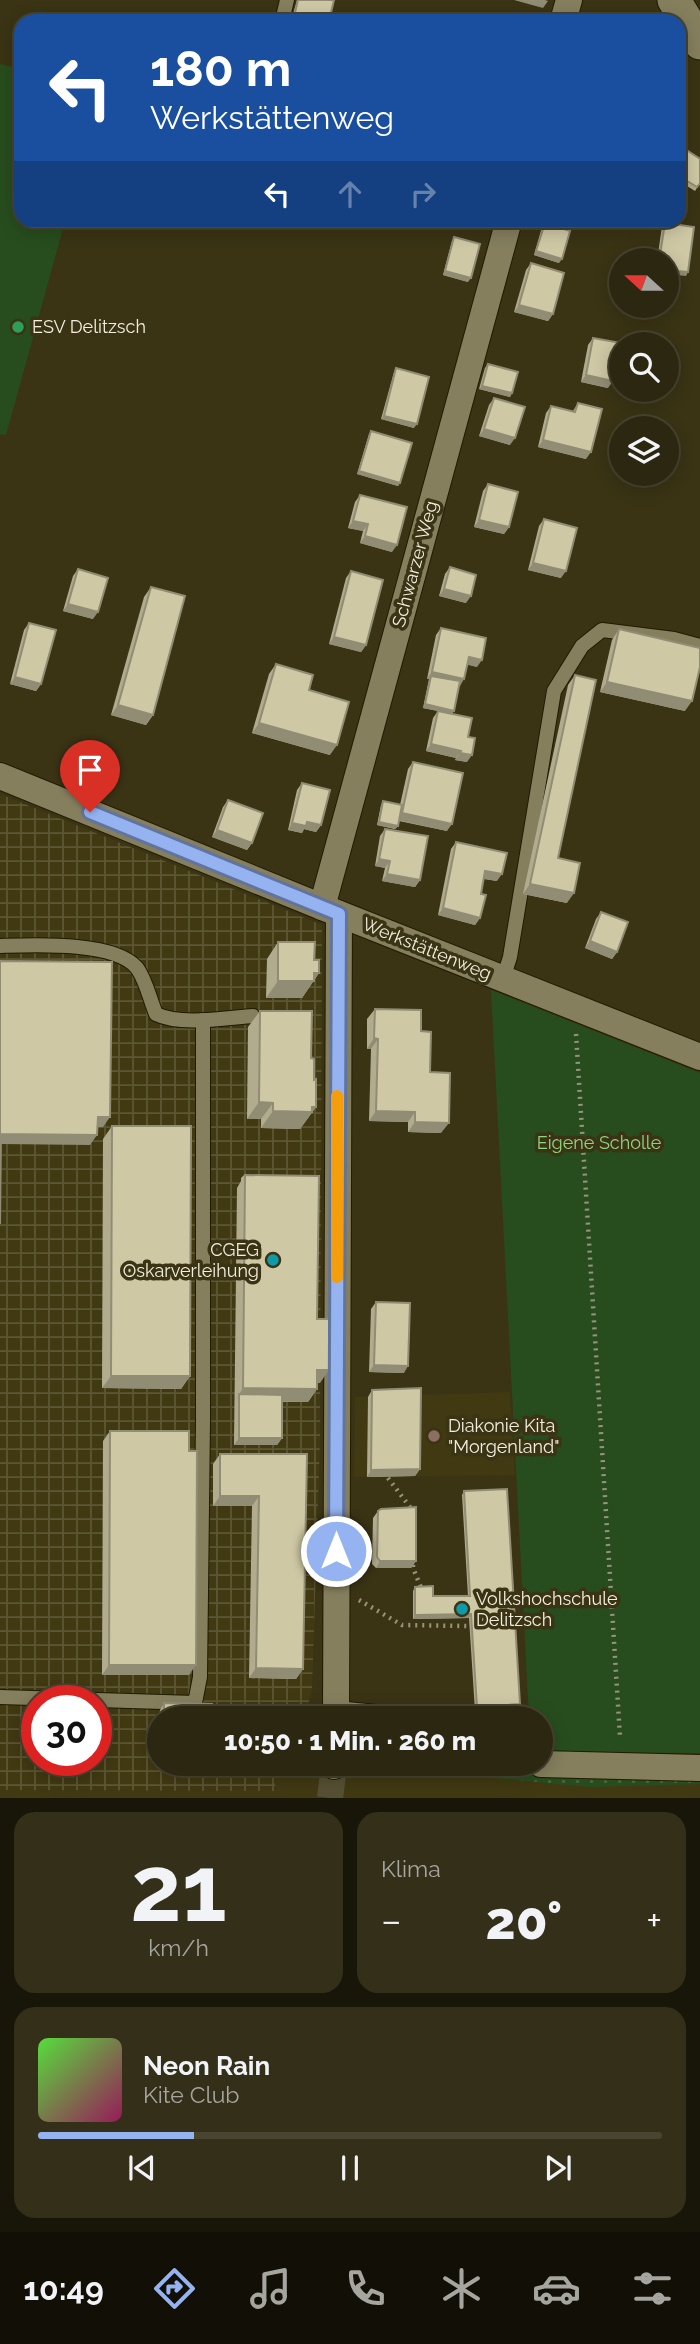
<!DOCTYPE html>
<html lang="de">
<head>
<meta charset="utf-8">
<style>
	body { margin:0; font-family:Raleway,sans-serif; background:#342f19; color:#f1f3f6; height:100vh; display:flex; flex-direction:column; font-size:26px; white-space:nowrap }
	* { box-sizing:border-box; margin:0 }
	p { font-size:23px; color:#a6a59f }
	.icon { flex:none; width:38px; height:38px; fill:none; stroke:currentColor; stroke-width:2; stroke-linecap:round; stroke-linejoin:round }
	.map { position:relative; height:1798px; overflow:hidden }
	.side { display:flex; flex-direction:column; gap:14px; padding:14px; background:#181509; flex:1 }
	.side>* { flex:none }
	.top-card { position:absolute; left:14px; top:14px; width:672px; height:214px; border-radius:21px; box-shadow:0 4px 18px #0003,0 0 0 2px #484430; background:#1a4fa0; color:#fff; overflow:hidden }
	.needle { width:46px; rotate:291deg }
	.fabs { position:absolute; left:609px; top:248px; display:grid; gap:14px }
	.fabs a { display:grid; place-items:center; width:70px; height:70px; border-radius:50%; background:#2c2710; box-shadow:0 4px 18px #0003,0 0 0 2px #484430; font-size:35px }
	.speed { position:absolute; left:21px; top:1685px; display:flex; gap:14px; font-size:35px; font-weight:700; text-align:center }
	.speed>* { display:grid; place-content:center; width:91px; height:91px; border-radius:50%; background:#2c2710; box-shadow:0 4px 18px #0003,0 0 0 2px #484430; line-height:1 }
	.speed .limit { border:10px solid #d22; background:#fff; color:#111 }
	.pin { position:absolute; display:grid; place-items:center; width:60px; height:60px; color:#fff; margin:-72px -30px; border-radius:50% 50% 50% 0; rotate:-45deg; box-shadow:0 0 7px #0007 }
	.pin .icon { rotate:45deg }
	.me { position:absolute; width:77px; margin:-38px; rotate:0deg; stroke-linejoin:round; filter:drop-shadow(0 0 5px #0008) }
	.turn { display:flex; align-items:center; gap:24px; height:147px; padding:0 21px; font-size:32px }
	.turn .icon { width:91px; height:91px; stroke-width:2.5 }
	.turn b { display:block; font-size:49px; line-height:60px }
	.lanes { display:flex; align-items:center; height:66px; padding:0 21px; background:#0003; justify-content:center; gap:35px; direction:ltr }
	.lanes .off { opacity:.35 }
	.big { font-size:52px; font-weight:800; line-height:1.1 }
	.side .tile { flex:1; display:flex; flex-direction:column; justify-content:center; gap:10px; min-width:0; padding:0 24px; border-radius:21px; background:#342f19 }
	.side .dial { align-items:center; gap:0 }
	.dial b { font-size:91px; line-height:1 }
	.song { display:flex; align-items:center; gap:21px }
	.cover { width:84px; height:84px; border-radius:10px; background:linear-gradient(135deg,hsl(110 70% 55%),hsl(330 70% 35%)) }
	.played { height:7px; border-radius:4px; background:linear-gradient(90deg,#95b2f1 25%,#484430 25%) }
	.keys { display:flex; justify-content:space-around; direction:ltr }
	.heat { display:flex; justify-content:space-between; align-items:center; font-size:38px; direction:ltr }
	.side .tiles { flex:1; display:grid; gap:14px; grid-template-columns:1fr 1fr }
	.tile:last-child { grid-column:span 2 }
	.trip { position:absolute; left:147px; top:1706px; width:406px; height:70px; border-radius:35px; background:#2c2710; box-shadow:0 4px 18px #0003,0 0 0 2px #484430; font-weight:800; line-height:70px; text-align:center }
	.dock { display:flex; height:112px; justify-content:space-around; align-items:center; background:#121006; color:#a6a59f }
	.dock .icon { width:49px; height:49px }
	.dock .active { color:#95b2f1 }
	.dock b { font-size:32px; color:#f1f3f6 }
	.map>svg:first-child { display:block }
</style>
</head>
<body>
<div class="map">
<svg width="700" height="1798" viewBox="0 0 700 1798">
	<defs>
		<pattern id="industrial-grid" width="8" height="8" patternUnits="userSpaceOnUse" patternTransform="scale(1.75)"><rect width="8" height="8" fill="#413912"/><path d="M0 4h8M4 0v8" fill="none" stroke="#5d5634"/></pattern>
		<pattern id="grass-dots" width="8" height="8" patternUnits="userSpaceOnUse" patternTransform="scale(1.75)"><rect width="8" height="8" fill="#274d1e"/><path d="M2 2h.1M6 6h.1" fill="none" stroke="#47673e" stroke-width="1.8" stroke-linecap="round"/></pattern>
	</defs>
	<rect width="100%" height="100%" fill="#3a3415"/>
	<g fill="#413912">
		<polygon points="510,1392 515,1475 354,1477 355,1397"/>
		<polygon points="276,1765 461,1765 576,1779 700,1780 700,1798 0,1798 0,1790 275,1791"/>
	</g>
	<path fill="url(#industrial-grid)" fill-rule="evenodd" d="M0,794L322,925L320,1438L312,1688L305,1718H159V1764H295L276,1766L275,1791L0,1790ZM37,1701H96V1760H37Z"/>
	<polygon fill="url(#grass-dots)" points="350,1764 491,1764 534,1775 700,1776 700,1784 590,1787 451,1774 348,1770"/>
	<g fill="#274d1e">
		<polygon points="0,64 21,69 21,220 65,221 6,435 0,434"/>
		<polygon points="491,990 700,1073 700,1753 541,1752 541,1718 529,1718"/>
	</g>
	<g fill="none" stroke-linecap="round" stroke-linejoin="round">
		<polyline stroke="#565033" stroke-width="26" stroke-dasharray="26 13" stroke-linecap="butt" points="330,1798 334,1766"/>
		<g stroke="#211b00" stroke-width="16">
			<g id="service">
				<polyline points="282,21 287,0"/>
				<path d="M0,946C34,945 115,941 137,968C146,980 150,1000 156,1014C180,1026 226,1018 253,1016"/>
				<polyline points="503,979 510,957 554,691 582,646 602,630 674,639 700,646"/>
				<polyline points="0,1697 195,1703 200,1677 203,1421 203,1020"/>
			</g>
		</g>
		<g stroke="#211b00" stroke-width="28">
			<g id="minor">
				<polyline points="563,21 569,0"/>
				<polyline points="0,776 322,907 700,1057"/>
				<polyline points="322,907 509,220"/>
				<polyline points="336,1714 376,1718"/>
				<polyline points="336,1718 339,914"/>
				<polyline points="541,1764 700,1768"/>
				<polyline points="334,1766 334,1764"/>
			</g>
		</g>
		<g stroke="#211b00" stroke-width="35">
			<polyline id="tertiary" points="674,0 700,43"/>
		</g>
		<g stroke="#98937b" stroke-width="4.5" stroke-dasharray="2 5" stroke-linecap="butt">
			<polyline points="576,1034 620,1737"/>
			<polyline points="388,1478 413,1511"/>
			<polyline points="413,1558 413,1568 422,1590"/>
			<polyline points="359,1600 402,1625 467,1626"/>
		</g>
		<use href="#service" stroke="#857f5e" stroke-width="14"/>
		<use href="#minor" stroke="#857f5e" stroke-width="26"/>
		<use href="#tertiary" stroke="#857f5e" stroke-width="33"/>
	</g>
	<g fill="#b2ac8e">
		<polygon points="297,0 334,0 329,21 291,21"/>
		<polygon points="679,145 700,183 695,191 679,181"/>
		<polygon points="545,223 559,263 534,255 542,227"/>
		<polygon points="665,223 686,276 667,261 657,261 662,226"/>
		<polygon points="454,237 468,282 443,275 452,241"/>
		<polygon points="531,263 553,314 548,321 514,312 526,270"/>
		<polygon points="593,338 608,388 581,382 588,345"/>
		<polygon points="488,364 512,393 510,397 479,389 485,368"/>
		<polygon points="396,368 414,428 381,419 394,372"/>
		<polygon points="494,398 510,445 479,436 489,405"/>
		<polygon points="578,403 586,459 538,447 546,413 551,406 573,411"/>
		<polygon points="371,431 400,483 398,486 357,474 369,434"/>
		<polygon points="488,484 509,527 504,534 474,527 483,491"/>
		<polygon points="360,495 392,552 360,543 363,531 348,528 355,502"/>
		<polygon points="544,519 561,578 528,570 539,526"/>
		<polygon points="450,567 466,603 439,596 445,574"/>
		<polygon points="78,569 93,619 63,611 73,576"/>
		<polygon points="351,571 366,645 361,652 329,644 346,578"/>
		<polygon points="151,587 153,715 146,725 111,715 144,597"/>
		<polygon points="29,623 41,684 36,691 10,684 24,630"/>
		<polygon points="441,628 477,667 467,664 459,686 452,714 468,737 467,762 455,760 456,758 426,751 433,718 438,711 423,708 429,679 427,679 436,635"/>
		<polygon points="619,629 685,711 600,692 612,640"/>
		<polygon points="276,664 330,755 252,733 269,674"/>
		<polygon points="575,675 558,858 567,903 523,894 568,685"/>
		<polygon points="413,762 447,831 399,821 398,826 395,829 377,825 381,805 383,801 400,805 408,769"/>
		<polygon points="302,783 321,825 316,832 304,829 302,833 288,830 297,790"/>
		<polygon points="228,800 252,843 247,850 212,837 223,807"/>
		<polygon points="385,829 420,880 415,887 382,881 385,868 375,866 380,836"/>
		<polygon points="456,842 497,881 484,879 481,894 480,918 475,925 438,915 451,849"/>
		<polygon points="601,912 617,952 612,959 585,948 596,919"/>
		<polygon points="278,942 319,973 302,998 266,998 267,959"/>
		<polygon points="375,1009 421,1031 441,1133 408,1132 408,1122 369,1121 371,1049 367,1049 367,1019"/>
		<polygon points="260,1011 311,1058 316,1107 300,1129 261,1128 261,1119 247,1119 248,1027"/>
		<polygon points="112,1126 190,1376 181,1389 102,1388 103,1139"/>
		<polygon points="244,1175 259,1175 317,1319 320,1383 317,1383 317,1389 308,1402 282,1402 282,1438 277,1445 234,1445 237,1188 241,1181 241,1178"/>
		<polygon points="376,1302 404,1373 369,1372 371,1309"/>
		<polygon points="372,1390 420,1469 415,1476 367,1477 368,1397"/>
		<polygon points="110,1431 189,1675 102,1675 103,1441"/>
		<polygon points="220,1454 307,1454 303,1669 296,1679 249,1678 252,1506 213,1506 213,1464"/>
		<polygon points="464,1491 520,1704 518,1708 475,1711 469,1618 413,1619 413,1591 415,1587 433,1596 468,1596 462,1495"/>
		<polygon points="378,1511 416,1561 411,1568 376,1568 372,1564 373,1518"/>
		<polygon points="164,1703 211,1718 159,1718 160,1710"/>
	</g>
	<g fill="#918c74">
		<polygon points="514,0 545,0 548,1 543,8"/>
		<polygon points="545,220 561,220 572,224 570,227"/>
		<polygon points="536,251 562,259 559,263 534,255"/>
		<polygon points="667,270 688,272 686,276 667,274"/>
		<polygon points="445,271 471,278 468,282 443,275"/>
		<polygon points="519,305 553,314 548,321 514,312"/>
		<polygon points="586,375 613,381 608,388 581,382"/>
		<polygon points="482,386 512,393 510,397 479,389"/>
		<polygon points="384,416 417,424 414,428 381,419"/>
		<polygon points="484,429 515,438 510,445 479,436"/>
		<polygon points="543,440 591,452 586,459 538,447"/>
		<polygon points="359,471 400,483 398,486 357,474"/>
		<polygon points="479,520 509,527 504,534 474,527"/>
		<polygon points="353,521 368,524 363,531 348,528"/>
		<polygon points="365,536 397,545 392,552 360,543"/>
		<polygon points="533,563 566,571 561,578 528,570"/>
		<polygon points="444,589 471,596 466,603 439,596"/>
		<polygon points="68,604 98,612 93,619 63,611"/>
		<polygon points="334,637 366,645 361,652 329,644"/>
		<polygon points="469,657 482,660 477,667 464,664"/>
		<polygon points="432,672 464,679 460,686 431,676 429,679 427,679"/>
		<polygon points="15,677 41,684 36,691 10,684"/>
		<polygon points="607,682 692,701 685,711 600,692"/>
		<polygon points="425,704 454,711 452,714 423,708"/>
		<polygon points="118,705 153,715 146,725 111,715"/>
		<polygon points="259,723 337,745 330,755 252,733"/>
		<polygon points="431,744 461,751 456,758 426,751"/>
		<polygon points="460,753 472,755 467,762 455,760"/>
		<polygon points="402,813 452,824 447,831 397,820"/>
		<polygon points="307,822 321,825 316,832 304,829 302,833 288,830 292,823"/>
		<polygon points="379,822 398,826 395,829 377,825"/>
		<polygon points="217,830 252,843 247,850 212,837"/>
		<polygon points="379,859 390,861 385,868 375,866"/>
		<polygon points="485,871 502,874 497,881 480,878"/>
		<polygon points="387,874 420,880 415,887 382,881"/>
		<polygon points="530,884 574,893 567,903 523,894"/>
		<polygon points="443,908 480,918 475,925 438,915"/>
		<polygon points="590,941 617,952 612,959 585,948"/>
		<polygon points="314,973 319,973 302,998 266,998 278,981"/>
		<polygon points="374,1038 378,1039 371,1049 367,1049"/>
		<polygon points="259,1102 273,1103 261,1119 247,1119"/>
		<polygon points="316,1107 300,1129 261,1128 273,1111"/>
		<polygon points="376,1111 415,1112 408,1122 369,1121"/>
		<polygon points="98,1117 110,1117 103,1127 91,1127"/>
		<polygon points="415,1122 449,1123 441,1133 408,1132"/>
		<polygon points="1,1134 97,1135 90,1145 0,1144"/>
		<polygon points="374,1365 408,1366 404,1373 369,1372"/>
		<polygon points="317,1370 329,1370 320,1383 308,1383"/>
		<polygon points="111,1376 190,1376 181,1389 102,1388"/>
		<polygon points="243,1388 317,1389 308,1402 239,1401 239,1394 235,1401"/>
		<polygon points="239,1438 282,1438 277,1445 234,1445"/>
		<polygon points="420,1469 415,1476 367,1477 371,1470"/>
		<polygon points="220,1496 259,1496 252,1506 213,1506"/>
		<polygon points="380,1561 416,1561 411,1568 376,1568"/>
		<polygon points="471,1614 469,1618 413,1619 415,1615"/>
		<polygon points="109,1665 196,1665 189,1675 102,1675"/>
		<polygon points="256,1668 303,1669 296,1679 249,1678"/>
		<polygon points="520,1704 518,1708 475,1711 477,1707"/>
	</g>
	<g fill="#cfc8a5" stroke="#918c74" stroke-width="2">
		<polygon points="298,0 334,0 329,21 293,21"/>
		<polygon points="679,145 700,159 700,183 697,187 679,176"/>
		<polygon points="561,220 573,220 572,224"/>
		<polygon points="545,223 570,231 562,259 536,251"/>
		<polygon points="665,223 694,227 688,272 667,270 667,261 659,261"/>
		<polygon points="454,237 480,244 471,278 445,271"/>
		<polygon points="531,263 564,273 553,314 519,305"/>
		<polygon points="593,338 621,343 613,381 586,375"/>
		<polygon points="488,364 518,372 512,393 482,386"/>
		<polygon points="396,368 429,377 417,424 384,416"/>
		<polygon points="494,398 525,407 515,438 484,429"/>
		<polygon points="578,403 602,409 591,452 543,440 551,406 575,412"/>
		<polygon points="371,431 412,443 400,483 359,471"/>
		<polygon points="488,484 518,492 509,527 479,520"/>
		<polygon points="360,495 407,507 397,545 365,536 368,524 353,521"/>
		<polygon points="544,519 577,528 566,571 533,563"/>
		<polygon points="450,567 476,575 471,596 444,589"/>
		<polygon points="78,569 108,578 98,612 68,604"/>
		<polygon points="351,571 383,580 366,645 334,637"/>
		<polygon points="151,587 185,596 153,715 118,705"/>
		<polygon points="29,623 56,630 41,684 15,677"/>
		<polygon points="441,628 486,638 482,660 469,657 464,679 432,672"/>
		<polygon points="619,629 700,648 700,667 692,701 607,682"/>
		<polygon points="276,664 313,675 309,690 349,702 337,745 259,723"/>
		<polygon points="575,675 596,680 558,858 580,863 574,893 530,884"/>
		<polygon points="431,676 460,681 454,711 425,704"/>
		<polygon points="438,711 472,718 468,737 475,738 472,755 460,753 461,751 431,744"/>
		<polygon points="413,762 463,773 452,824 402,813"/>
		<polygon points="302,783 330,790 321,825 307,822 306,826 292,823"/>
		<polygon points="228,800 263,813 252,843 217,830"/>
		<polygon points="383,801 402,805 398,826 379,822"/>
		<polygon points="385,829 428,836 420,880 387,874 390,861 379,859"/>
		<polygon points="456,842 507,853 502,874 485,871 481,894 486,895 480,918 443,908"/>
		<polygon points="601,912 628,922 617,952 590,941"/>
		<polygon points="278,942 315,942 314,960 319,960 319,973 314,973 314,981 278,981"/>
		<polygon points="0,961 112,962 110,1117 98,1117 97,1135 1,1134 0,1224"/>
		<polygon points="375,1009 421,1010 421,1031 431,1032 430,1072 450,1073 449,1123 415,1122 415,1112 376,1111 378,1039 374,1038"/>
		<polygon points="260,1011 312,1011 311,1058 314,1059 314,1080 316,1079 316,1107 312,1107 312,1112 273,1111 273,1103 259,1102"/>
		<polygon points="112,1126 191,1126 190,1376 111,1376"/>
		<polygon points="245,1175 319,1176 317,1319 329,1319 329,1370 317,1370 317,1389 243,1388"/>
		<polygon points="376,1302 410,1303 408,1366 374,1365"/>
		<polygon points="421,1388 420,1469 371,1470 372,1390"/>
		<polygon points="239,1394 282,1395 282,1438 239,1438"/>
		<polygon points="110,1431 189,1431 189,1451 197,1451 196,1665 109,1665"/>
		<polygon points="220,1454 307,1454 303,1669 256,1668 259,1496 220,1496"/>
		<polygon points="507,1489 520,1704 477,1707 471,1614 415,1615 415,1587 433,1586 433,1596 470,1596 464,1491"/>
		<polygon points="416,1507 416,1561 380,1561 377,1557 378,1511 381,1509"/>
		<polygon points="164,1703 212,1704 211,1718 164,1718"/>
	</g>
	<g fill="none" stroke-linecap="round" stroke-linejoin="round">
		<g stroke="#61749d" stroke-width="18">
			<polyline id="route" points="90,812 339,914 336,1551"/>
		</g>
		<use href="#route" stroke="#95b2f1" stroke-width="12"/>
		<polyline stroke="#f59e0b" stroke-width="12" points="337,1277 337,1096"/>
	</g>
	<circle fill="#2e9e5b" stroke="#3a3415" stroke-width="2.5" cx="18" cy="327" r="7"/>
	<g fill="#0f9aa8" stroke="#3a3415" stroke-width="2.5">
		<circle cx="273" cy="1260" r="7"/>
		<circle cx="462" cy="1609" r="7"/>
	</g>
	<circle fill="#8d6e63" stroke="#3a3415" stroke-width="2.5" cx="434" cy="1436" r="7"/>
	<g text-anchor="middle" stroke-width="7" stroke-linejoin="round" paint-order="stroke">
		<g font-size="18" fill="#f2eedd" stroke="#3a3415" text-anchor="start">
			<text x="32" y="333">ESV Delitzsch</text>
			<text x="259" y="1256" text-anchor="end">CGEG<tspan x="259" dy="21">Oskarverleihung</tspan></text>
			<text x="448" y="1432">Diakonie Kita<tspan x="448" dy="21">"Morgenland"</tspan></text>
			<text x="476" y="1605">Volkshochschule<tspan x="476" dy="21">Delitzsch</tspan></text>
		</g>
		<g font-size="18" fill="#f2eedd" stroke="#3a3415">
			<text transform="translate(415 564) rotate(-75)" y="6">Schwarzer Weg</text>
			<text transform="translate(427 949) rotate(22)" y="6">Werkstättenweg</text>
		</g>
		<g font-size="18" fill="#8ed47f" stroke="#3a3415">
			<text x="599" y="1149">Eigene Scholle</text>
		</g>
	</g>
</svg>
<div class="fabs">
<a><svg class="needle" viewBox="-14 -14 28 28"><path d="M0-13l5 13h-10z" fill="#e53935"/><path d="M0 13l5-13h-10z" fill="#a6a59f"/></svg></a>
<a><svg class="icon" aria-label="search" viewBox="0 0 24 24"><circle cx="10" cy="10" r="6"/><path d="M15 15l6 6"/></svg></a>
<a><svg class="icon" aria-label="layers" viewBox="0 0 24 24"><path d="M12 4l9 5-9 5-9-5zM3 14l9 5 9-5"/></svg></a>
</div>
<div class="speed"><div class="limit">30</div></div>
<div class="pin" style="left:90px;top:812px;background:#d93025"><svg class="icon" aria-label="arrive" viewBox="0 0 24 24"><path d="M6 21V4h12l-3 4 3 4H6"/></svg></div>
<svg class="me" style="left:336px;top:1551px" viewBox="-20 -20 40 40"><circle r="17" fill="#95b2f1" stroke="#fff" stroke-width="3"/><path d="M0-11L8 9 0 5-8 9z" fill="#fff"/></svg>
<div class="trip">10:50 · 1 Min. · 260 m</div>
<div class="top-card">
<div class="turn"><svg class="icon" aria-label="left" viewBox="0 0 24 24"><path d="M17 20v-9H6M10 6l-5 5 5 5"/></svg><div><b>180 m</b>Werkstättenweg</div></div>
<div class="lanes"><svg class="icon" aria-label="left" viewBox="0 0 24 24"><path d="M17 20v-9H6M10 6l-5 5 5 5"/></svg><svg class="icon off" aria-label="ahead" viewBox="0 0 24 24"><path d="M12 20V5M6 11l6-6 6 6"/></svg><svg class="icon off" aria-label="right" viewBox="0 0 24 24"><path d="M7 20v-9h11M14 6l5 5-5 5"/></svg></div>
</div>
</div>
<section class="side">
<div class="tiles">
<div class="tile dial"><b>21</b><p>km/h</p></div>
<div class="tile"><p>Klima</p>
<div class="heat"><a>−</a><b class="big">20°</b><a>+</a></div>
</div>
<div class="tile">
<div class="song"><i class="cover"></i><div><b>Neon Rain</b><p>Kite Club</p></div></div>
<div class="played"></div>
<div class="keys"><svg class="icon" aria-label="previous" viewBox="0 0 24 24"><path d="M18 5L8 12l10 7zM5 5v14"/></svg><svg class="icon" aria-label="pause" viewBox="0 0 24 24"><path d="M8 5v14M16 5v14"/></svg><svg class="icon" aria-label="next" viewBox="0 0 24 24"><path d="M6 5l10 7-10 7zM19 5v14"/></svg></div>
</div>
</div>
</section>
<nav class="dock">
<b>10:49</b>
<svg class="icon active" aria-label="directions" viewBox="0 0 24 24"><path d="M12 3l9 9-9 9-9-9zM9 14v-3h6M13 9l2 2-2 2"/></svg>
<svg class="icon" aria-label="music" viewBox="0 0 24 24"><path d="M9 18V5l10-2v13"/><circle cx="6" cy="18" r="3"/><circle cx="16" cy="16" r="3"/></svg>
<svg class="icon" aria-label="phone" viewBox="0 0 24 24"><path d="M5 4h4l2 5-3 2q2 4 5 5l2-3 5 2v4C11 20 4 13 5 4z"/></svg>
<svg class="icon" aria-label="climate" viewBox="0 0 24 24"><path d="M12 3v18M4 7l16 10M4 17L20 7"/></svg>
<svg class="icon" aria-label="car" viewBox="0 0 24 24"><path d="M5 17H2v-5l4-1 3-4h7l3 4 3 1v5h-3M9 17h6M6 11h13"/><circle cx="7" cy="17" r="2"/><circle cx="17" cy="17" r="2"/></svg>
<svg class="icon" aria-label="filters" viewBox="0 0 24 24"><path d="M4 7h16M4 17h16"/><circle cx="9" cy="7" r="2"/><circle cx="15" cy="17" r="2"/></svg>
</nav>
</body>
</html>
